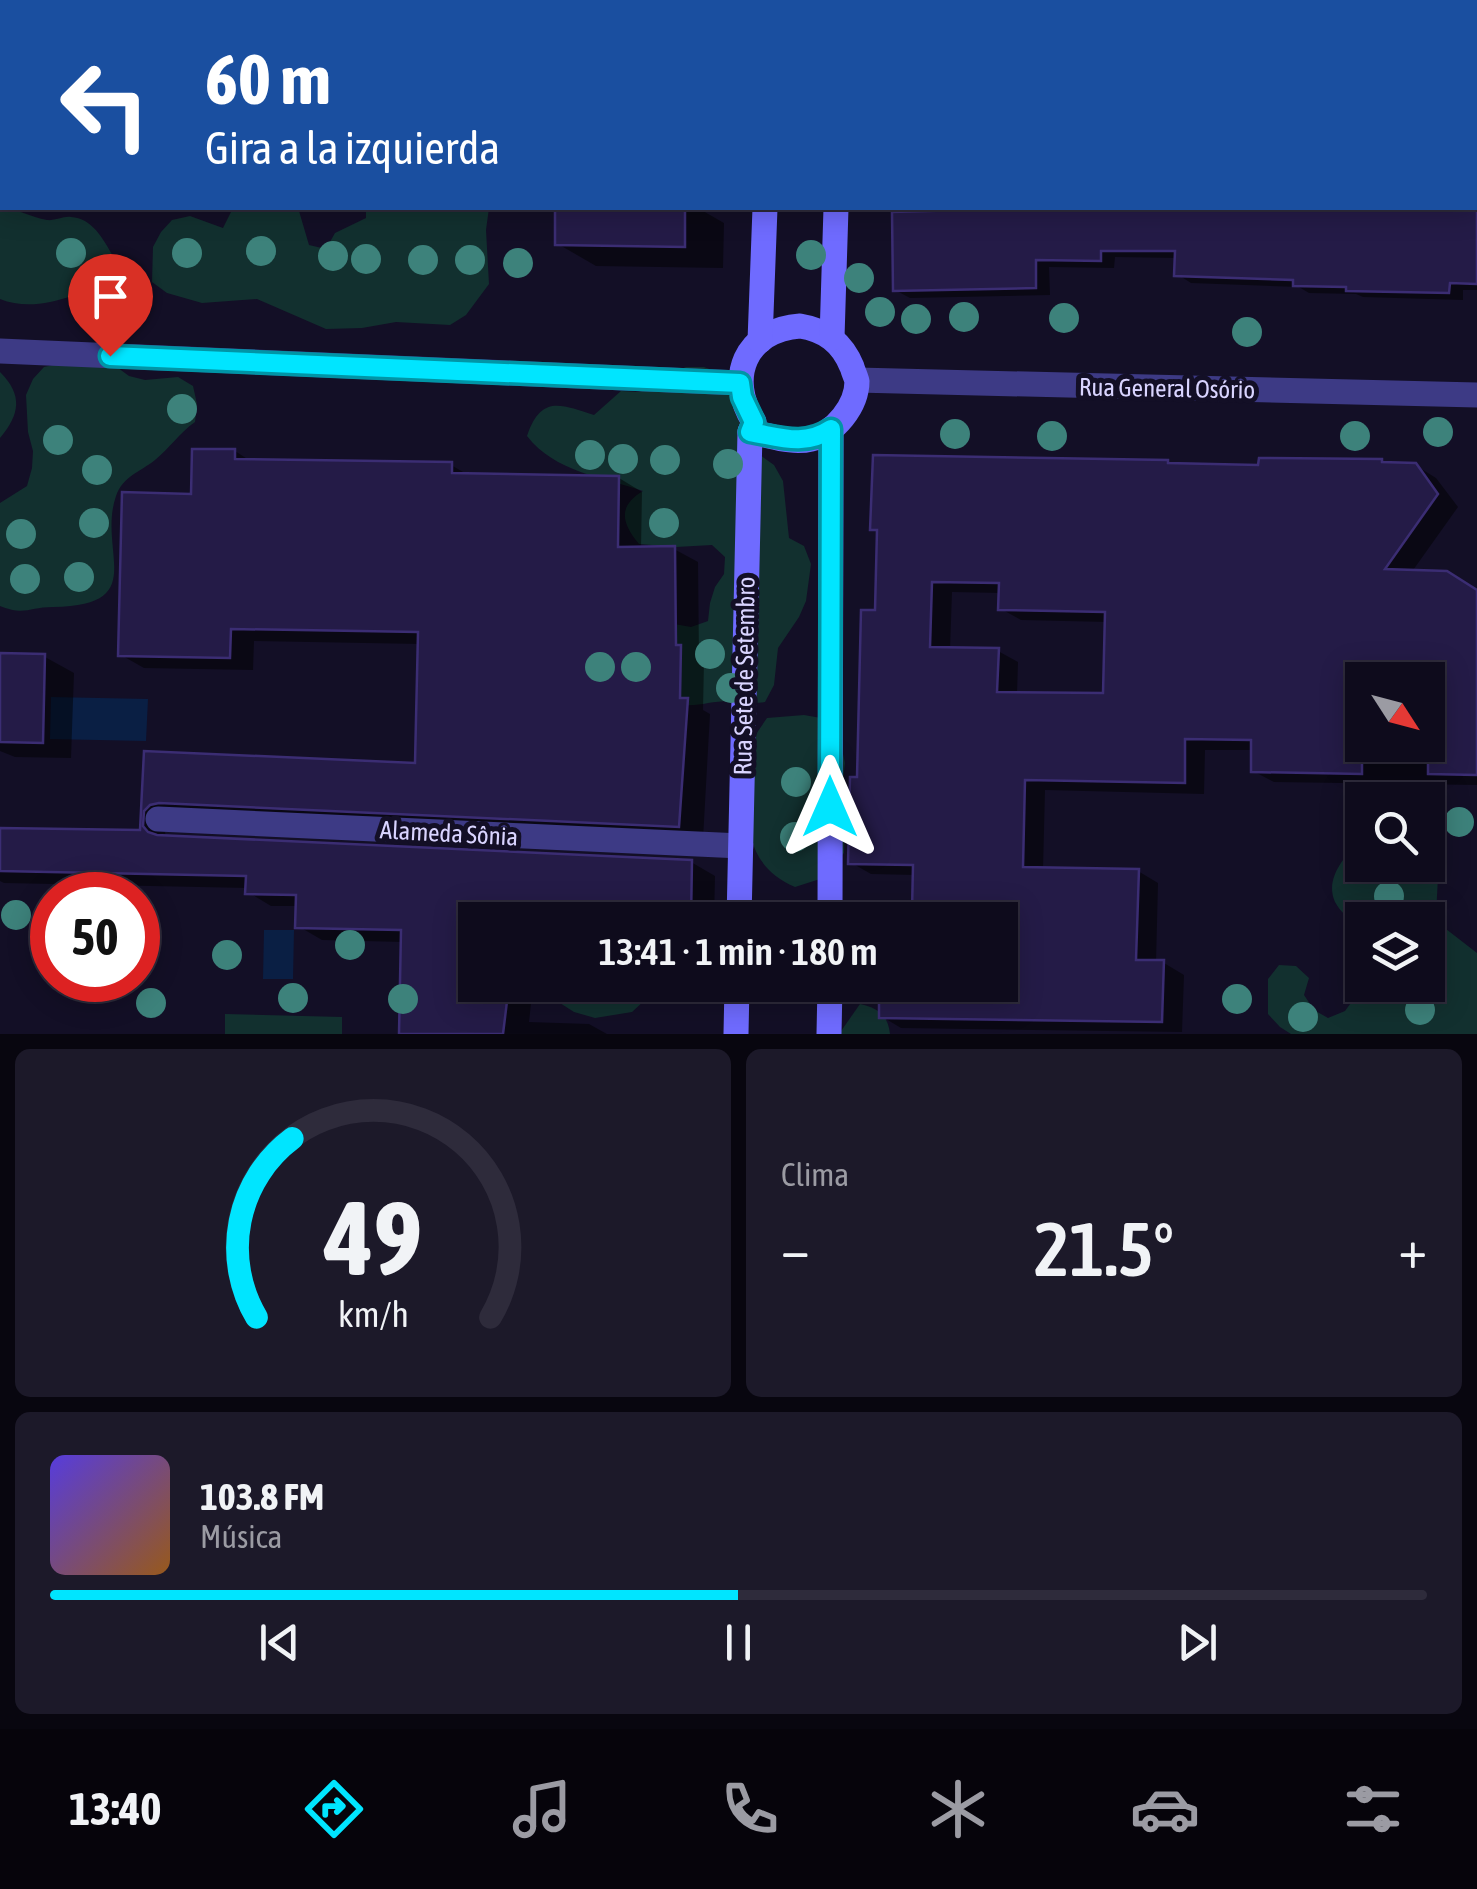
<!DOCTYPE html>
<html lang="es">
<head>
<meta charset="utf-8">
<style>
	body { margin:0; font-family:"Asap Condensed",sans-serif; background:#1c1929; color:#f1f3f6; height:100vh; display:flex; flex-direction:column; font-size:38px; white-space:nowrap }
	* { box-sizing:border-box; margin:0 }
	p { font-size:32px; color:#9b9ba3 }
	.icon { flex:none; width:55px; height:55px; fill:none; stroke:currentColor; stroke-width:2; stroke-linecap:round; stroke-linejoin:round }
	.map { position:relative; height:1034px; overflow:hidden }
	.sheet { display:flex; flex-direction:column; gap:15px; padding:15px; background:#08060f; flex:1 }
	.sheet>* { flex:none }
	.top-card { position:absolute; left:0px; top:0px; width:1478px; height:210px; box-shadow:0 5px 25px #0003,0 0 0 2px #2e2b3b; background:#1a4fa0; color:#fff; overflow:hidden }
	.needle { width:65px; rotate:126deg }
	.fabs { position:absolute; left:1345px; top:662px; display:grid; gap:20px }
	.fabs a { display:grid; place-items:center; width:100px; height:100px; border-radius:0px; background:#0e0b1c; box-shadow:0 5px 25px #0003,0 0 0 2px #2e2b3b; font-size:50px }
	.speed { position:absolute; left:30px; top:872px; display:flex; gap:20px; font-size:50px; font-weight:700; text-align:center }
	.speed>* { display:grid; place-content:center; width:130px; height:130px; border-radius:50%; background:#0e0b1c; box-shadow:0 5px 25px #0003,0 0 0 2px #2e2b3b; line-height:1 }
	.speed .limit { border:15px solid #d22; background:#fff; color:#111 }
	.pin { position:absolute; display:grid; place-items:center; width:85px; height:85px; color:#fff; margin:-102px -42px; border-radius:50% 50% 50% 0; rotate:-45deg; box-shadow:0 0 10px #0007 }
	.pin .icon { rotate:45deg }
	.me { position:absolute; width:110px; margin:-55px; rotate:0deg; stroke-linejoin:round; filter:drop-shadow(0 0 8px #0008) }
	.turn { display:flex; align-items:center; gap:35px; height:210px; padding:0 40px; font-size:45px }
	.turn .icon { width:130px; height:130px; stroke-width:2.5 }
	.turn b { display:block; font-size:70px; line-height:85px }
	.big { font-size:75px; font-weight:600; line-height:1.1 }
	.sheet .card { flex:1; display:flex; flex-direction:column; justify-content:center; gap:15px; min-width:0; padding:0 35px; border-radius:15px; background:#1c1929 }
	.sheet .dial { align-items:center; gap:0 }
	.dial svg { height:260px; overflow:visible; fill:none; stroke:#2e2b3b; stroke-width:7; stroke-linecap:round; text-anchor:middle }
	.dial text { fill:#f1f3f6; stroke:none }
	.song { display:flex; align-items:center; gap:30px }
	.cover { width:120px; height:120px; border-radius:15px; background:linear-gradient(135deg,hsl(250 70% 55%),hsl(30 70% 35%)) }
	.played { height:10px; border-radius:5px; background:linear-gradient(90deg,#00e5ff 50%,#2e2b3b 50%) }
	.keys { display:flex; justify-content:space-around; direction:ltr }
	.heat { display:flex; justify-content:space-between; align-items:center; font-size:55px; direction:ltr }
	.sheet .tiles { flex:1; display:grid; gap:15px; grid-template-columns:1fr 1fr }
	.card:last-child { grid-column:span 2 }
	.trip { position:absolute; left:458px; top:902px; width:560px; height:100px; border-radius:0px; background:#0e0b1c; box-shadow:0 5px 25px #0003,0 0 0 2px #2e2b3b; font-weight:600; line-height:100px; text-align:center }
	.tab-bar { display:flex; height:160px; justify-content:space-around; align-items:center; background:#06040b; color:#9b9ba3 }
	.tab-bar .icon { width:70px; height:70px }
	.tab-bar .on { color:#00e5ff }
	.tab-bar b { font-size:45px; color:#f1f3f6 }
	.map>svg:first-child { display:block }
</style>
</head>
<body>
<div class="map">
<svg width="1477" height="1034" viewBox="0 0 1477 1034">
	<rect width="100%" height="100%" fill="#130f26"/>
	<g fill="#12302f">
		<polygon points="1246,0 1421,0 1419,2 1246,2"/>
		<path d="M0,206C16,209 31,217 47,220C55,221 63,216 71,217C94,218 105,243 116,261L112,279C79,294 37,314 0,299Z"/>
		<polygon points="230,208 296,208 299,211 309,245 326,249 335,233 366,218 366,208 489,208 486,230 489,284 466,315 450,325 396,322 362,328 326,329 257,299 202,303 167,293 152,282 153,247 161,232 172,220 190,216 223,228 231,212"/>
		<path d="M80,359L114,365L129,376L145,380L178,377L193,386L197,404L195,422C179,433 170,448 155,460C140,472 123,476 116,496C97,551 151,606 53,607C29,607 25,616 0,606V503L27,486L32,468L33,451L28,432L26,395L33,379L44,367Z"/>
		<path d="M686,367H704L720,373L760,455L774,465L783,481L789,538L804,546L811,564L806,601L799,617L778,648L774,685L765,702C752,704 743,702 730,701C706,701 697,709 669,703L674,624L691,627L708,621L710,603L715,587L724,574L725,557L712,545L676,547L639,544C621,522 618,506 643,491C602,477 555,472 527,436C541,395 560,404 594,415L621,391L639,392L653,386L668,375Z"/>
		<path d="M0,372C23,395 20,414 0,438Z"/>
		<path d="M804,715L821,718L841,745L845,763L841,798L845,816L844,853L820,879L795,887C750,867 746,832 748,786C748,774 746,757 750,746C753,737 761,727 767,718Z"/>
		<path d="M1362,840V865H1428V850L1438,877L1436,915L1446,929L1477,953V1034H1291L1280,1027L1268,1014V979L1279,965L1296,966L1309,978L1304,995L1314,1010L1328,1018L1345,1011L1364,985H1428V920H1362V931C1354,923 1340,912 1335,902C1324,878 1346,854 1362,840Z"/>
		<path d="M545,985H795L789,995L768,991C738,1016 731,1005 700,989L684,998L646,999L632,1012L595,1018L574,1012L560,1003Z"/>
		<path d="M860,1004C878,1008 888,1015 890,1034H839Z"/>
		<polygon points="225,1014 342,1017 342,1034 225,1034"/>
	</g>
	<g fill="#0a1f44">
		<polygon points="51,697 148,699 146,741 50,739"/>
		<polygon points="264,930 294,930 293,979 263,979"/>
	</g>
	<g fill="#0007" fill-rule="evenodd">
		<polygon points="0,0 331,0 331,2 2,2 2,172 0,172"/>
		<polygon points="424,0 704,0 704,2 423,2"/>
		<rect x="910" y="0" width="339" height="2"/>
		<polygon points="1415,0 1477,0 1477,290 1463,290 1463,300 1363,297 1356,294 1309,293 1299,287 1191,283 1177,274 1177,258 1115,257 1114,268 1049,267 1050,295 910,298 895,290 894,208 1475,208 1475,2 1415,2"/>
		<polygon points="558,208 703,208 703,211 724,223 723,268 596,266 558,244"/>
		<polygon points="235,451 252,462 451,465 470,476 619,478 642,492 641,549 674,549 698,562 699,658 704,662 703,710 710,714 703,839 165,832 166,838 691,862 715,876 714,920 475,920 475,985 533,985 529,1022 589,1024 607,1034 401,1034 403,942 322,940 298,926 298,906 271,906 248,892 248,888 4,883 0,881 0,830 143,833 147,753 417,765 421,644 254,641 253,670 144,668 121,655 193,496"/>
		<path d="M1168,463L1173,466L1415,465L1436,478L1458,507L1411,573L1477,592V785L1274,782L1253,771L1254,750H1205L1204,794L1045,790L1043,870L1138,871L1158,883L1156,963H1164L1184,975L1182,1032L901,1028L881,1016L882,985H1000V920H914L915,875L871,874L850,862L878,613L880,532L873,528ZM952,592L1001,593V609L1021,620L1108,622L1106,696L1017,694L1018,662L998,651L950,650ZM1362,680H1428V745H1362Z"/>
		<polygon points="0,656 45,657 74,673 71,758 15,757 0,751"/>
	</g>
	<g fill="#241b47" stroke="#3b2d73" stroke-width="2.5" fill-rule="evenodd">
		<polygon points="555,208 685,208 685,247 555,245"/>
		<polygon points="1035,208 1477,208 1477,284 1450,283 1449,293 1346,291 1346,287 1293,286 1293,280 1174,276 1175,251 1101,251 1101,261 1036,260 1036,288 893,291 892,212"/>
		<polygon points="192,449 235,449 235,459 452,462 452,473 619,476 618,547 675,546 676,645 681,645 680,698 688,698 679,827 159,803 150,805 144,811 143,826 148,832 157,835 692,860 691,920 616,920 616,911 517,909 516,920 475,920 475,985 509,985 503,1034 399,1034 401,930 295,928 296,895 245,894 246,876 0,871 0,828 140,830 144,751 415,763 418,632 231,629 230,658 118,656 122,492 191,494"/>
		<path d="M873,455L1168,460V463L1258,465L1259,458L1382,459V462L1416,463L1438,494L1385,569L1447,571L1477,590V775L1428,774V680H1362V774L1251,772V740L1185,739V783L1025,780L1023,867L1139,869L1136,960H1164L1162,1022L879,1018V985H1000V920H978V912L912,911L913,865L848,864L850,777H857L861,610H875L877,530H870ZM932,582L999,583L998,610L1105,612L1103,693L997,692L999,648L930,647Z"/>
		<polygon points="0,653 45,654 43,743 0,742"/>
	</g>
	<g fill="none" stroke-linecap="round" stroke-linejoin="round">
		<polyline stroke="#3d3a85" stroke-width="25" points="158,819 741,846"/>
		<g stroke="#3d3a85" stroke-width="25">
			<polyline points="0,351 740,383"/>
			<polyline points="857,380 1477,395"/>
		</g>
		<g stroke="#6f6bff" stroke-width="25">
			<polyline points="773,2 773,0"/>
			<polyline points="842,2 842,0"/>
			<path d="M800,326C825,330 842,342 852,367C852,368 857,380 857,381C857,406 835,433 811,439C791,444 770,435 750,432L754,422C726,378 745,330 800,326Z"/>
			<polyline points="832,338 836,208"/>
			<polyline points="760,341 765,208"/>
			<polyline points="739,920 750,432"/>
			<polyline points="830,920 831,429"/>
			<polyline points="736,1034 737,985"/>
			<polyline points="829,1034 830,985"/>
		</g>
	</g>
	<g fill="#3d827b">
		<circle cx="261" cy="251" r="15"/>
		<circle cx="71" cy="253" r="15"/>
		<circle cx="187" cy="253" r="15"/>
		<circle cx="811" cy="255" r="15"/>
		<circle cx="333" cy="256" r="15"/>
		<circle cx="366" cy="259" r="15"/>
		<circle cx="423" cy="260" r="15"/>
		<circle cx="470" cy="260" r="15"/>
		<circle cx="518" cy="263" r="15"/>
		<circle cx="859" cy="278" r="15"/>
		<circle cx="880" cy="312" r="15"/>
		<circle cx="964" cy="317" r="15"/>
		<circle cx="1064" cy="318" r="15"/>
		<circle cx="916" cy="319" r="15"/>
		<circle cx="1247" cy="332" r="15"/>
		<circle cx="182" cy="409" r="15"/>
		<circle cx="1438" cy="432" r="15"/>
		<circle cx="955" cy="434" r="15"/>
		<circle cx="1052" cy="436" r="15"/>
		<circle cx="1355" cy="436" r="15"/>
		<circle cx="58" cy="440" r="15"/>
		<circle cx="590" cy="455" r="15"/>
		<circle cx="623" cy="459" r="15"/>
		<circle cx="665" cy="460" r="15"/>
		<circle cx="728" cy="464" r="15"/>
		<circle cx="97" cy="470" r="15"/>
		<circle cx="94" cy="523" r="15"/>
		<circle cx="664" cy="523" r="15"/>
		<circle cx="21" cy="534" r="15"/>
		<circle cx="79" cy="577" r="15"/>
		<circle cx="25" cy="579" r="15"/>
		<circle cx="710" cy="654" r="15"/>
		<circle cx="600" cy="667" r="15"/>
		<circle cx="636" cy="667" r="15"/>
		<circle cx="731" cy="688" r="15"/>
		<circle cx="796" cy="782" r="15"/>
		<circle cx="1459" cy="822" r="15"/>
		<circle cx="795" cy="837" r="15"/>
		<circle cx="1389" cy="896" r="15"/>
		<circle cx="16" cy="915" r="15"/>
		<circle cx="350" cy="945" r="15"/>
		<circle cx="227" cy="955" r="15"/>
		<circle cx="293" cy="998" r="15"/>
		<circle cx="403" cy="999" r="15"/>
		<circle cx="1237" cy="999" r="15"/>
		<circle cx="151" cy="1003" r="15"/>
		<circle cx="1420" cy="1010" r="15"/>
		<circle cx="1303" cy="1017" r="15"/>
	</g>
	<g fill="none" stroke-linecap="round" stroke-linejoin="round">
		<g stroke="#0095a6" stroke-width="25">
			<path id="route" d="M110,356L740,383L742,397L754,422L750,432C780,437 804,447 831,429L830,807"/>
		</g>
		<use href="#route" stroke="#00e5ff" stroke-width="18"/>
	</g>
	<g text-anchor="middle" stroke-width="10" stroke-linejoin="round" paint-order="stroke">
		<g font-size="25" fill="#d9d4ff" stroke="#130f26">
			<text transform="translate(1167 388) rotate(1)" y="9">Rua General Osório</text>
			<text transform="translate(744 676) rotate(-89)" y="9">Rua Sete de Setembro</text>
			<text transform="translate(449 833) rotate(3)" y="9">Alameda Sônia</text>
		</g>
	</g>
</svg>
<div class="fabs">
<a><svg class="needle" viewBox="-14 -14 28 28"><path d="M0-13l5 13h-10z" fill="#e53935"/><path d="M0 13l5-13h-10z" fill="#9b9ba3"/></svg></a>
<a><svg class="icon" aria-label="search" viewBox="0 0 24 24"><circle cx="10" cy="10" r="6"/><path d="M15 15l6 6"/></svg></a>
<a><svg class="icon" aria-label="layers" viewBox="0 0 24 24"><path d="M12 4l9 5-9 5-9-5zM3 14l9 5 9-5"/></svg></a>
</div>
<div class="speed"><div class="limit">50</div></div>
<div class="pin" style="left:110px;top:356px;background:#d93025"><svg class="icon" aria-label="arrive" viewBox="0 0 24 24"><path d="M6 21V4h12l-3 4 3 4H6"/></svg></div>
<svg class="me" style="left:830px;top:807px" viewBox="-20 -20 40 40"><path d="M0-17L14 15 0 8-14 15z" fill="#00e5ff" stroke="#fff" stroke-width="4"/></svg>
<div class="trip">13:41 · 1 min · 180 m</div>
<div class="top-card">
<div class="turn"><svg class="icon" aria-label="left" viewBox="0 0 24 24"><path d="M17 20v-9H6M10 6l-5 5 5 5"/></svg><div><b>60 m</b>Gira a la izquierda</div></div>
</div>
</div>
<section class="sheet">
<div class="tiles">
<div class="card dial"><svg viewBox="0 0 100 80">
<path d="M14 69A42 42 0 1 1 86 69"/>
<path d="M14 69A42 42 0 0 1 25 14" stroke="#00e5ff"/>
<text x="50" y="56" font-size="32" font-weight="700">49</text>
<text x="50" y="72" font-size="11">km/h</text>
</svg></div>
<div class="card"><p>Clima</p>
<div class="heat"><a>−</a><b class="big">21.5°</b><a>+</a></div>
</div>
<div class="card">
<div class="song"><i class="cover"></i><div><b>103.8 FM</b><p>Música</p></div></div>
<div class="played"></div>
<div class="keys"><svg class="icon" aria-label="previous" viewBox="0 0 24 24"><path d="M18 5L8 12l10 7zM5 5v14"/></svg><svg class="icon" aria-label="pause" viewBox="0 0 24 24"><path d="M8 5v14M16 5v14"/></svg><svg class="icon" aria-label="next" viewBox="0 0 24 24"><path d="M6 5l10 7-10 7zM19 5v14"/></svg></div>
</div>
</div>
</section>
<nav class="tab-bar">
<b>13:40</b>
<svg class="icon on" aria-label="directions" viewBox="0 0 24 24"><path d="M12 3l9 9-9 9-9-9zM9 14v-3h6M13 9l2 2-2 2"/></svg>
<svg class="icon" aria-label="music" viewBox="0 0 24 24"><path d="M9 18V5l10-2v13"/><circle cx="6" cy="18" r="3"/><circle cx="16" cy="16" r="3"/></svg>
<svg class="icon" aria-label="phone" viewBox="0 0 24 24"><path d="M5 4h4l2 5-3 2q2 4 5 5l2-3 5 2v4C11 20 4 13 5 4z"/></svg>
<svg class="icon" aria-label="climate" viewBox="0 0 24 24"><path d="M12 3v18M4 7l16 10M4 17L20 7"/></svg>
<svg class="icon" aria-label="car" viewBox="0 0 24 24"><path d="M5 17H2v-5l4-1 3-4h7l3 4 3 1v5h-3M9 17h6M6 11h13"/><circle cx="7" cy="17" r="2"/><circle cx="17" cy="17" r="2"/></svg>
<svg class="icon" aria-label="filters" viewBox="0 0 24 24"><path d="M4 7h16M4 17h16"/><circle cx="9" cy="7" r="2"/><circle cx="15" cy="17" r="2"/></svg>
</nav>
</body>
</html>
